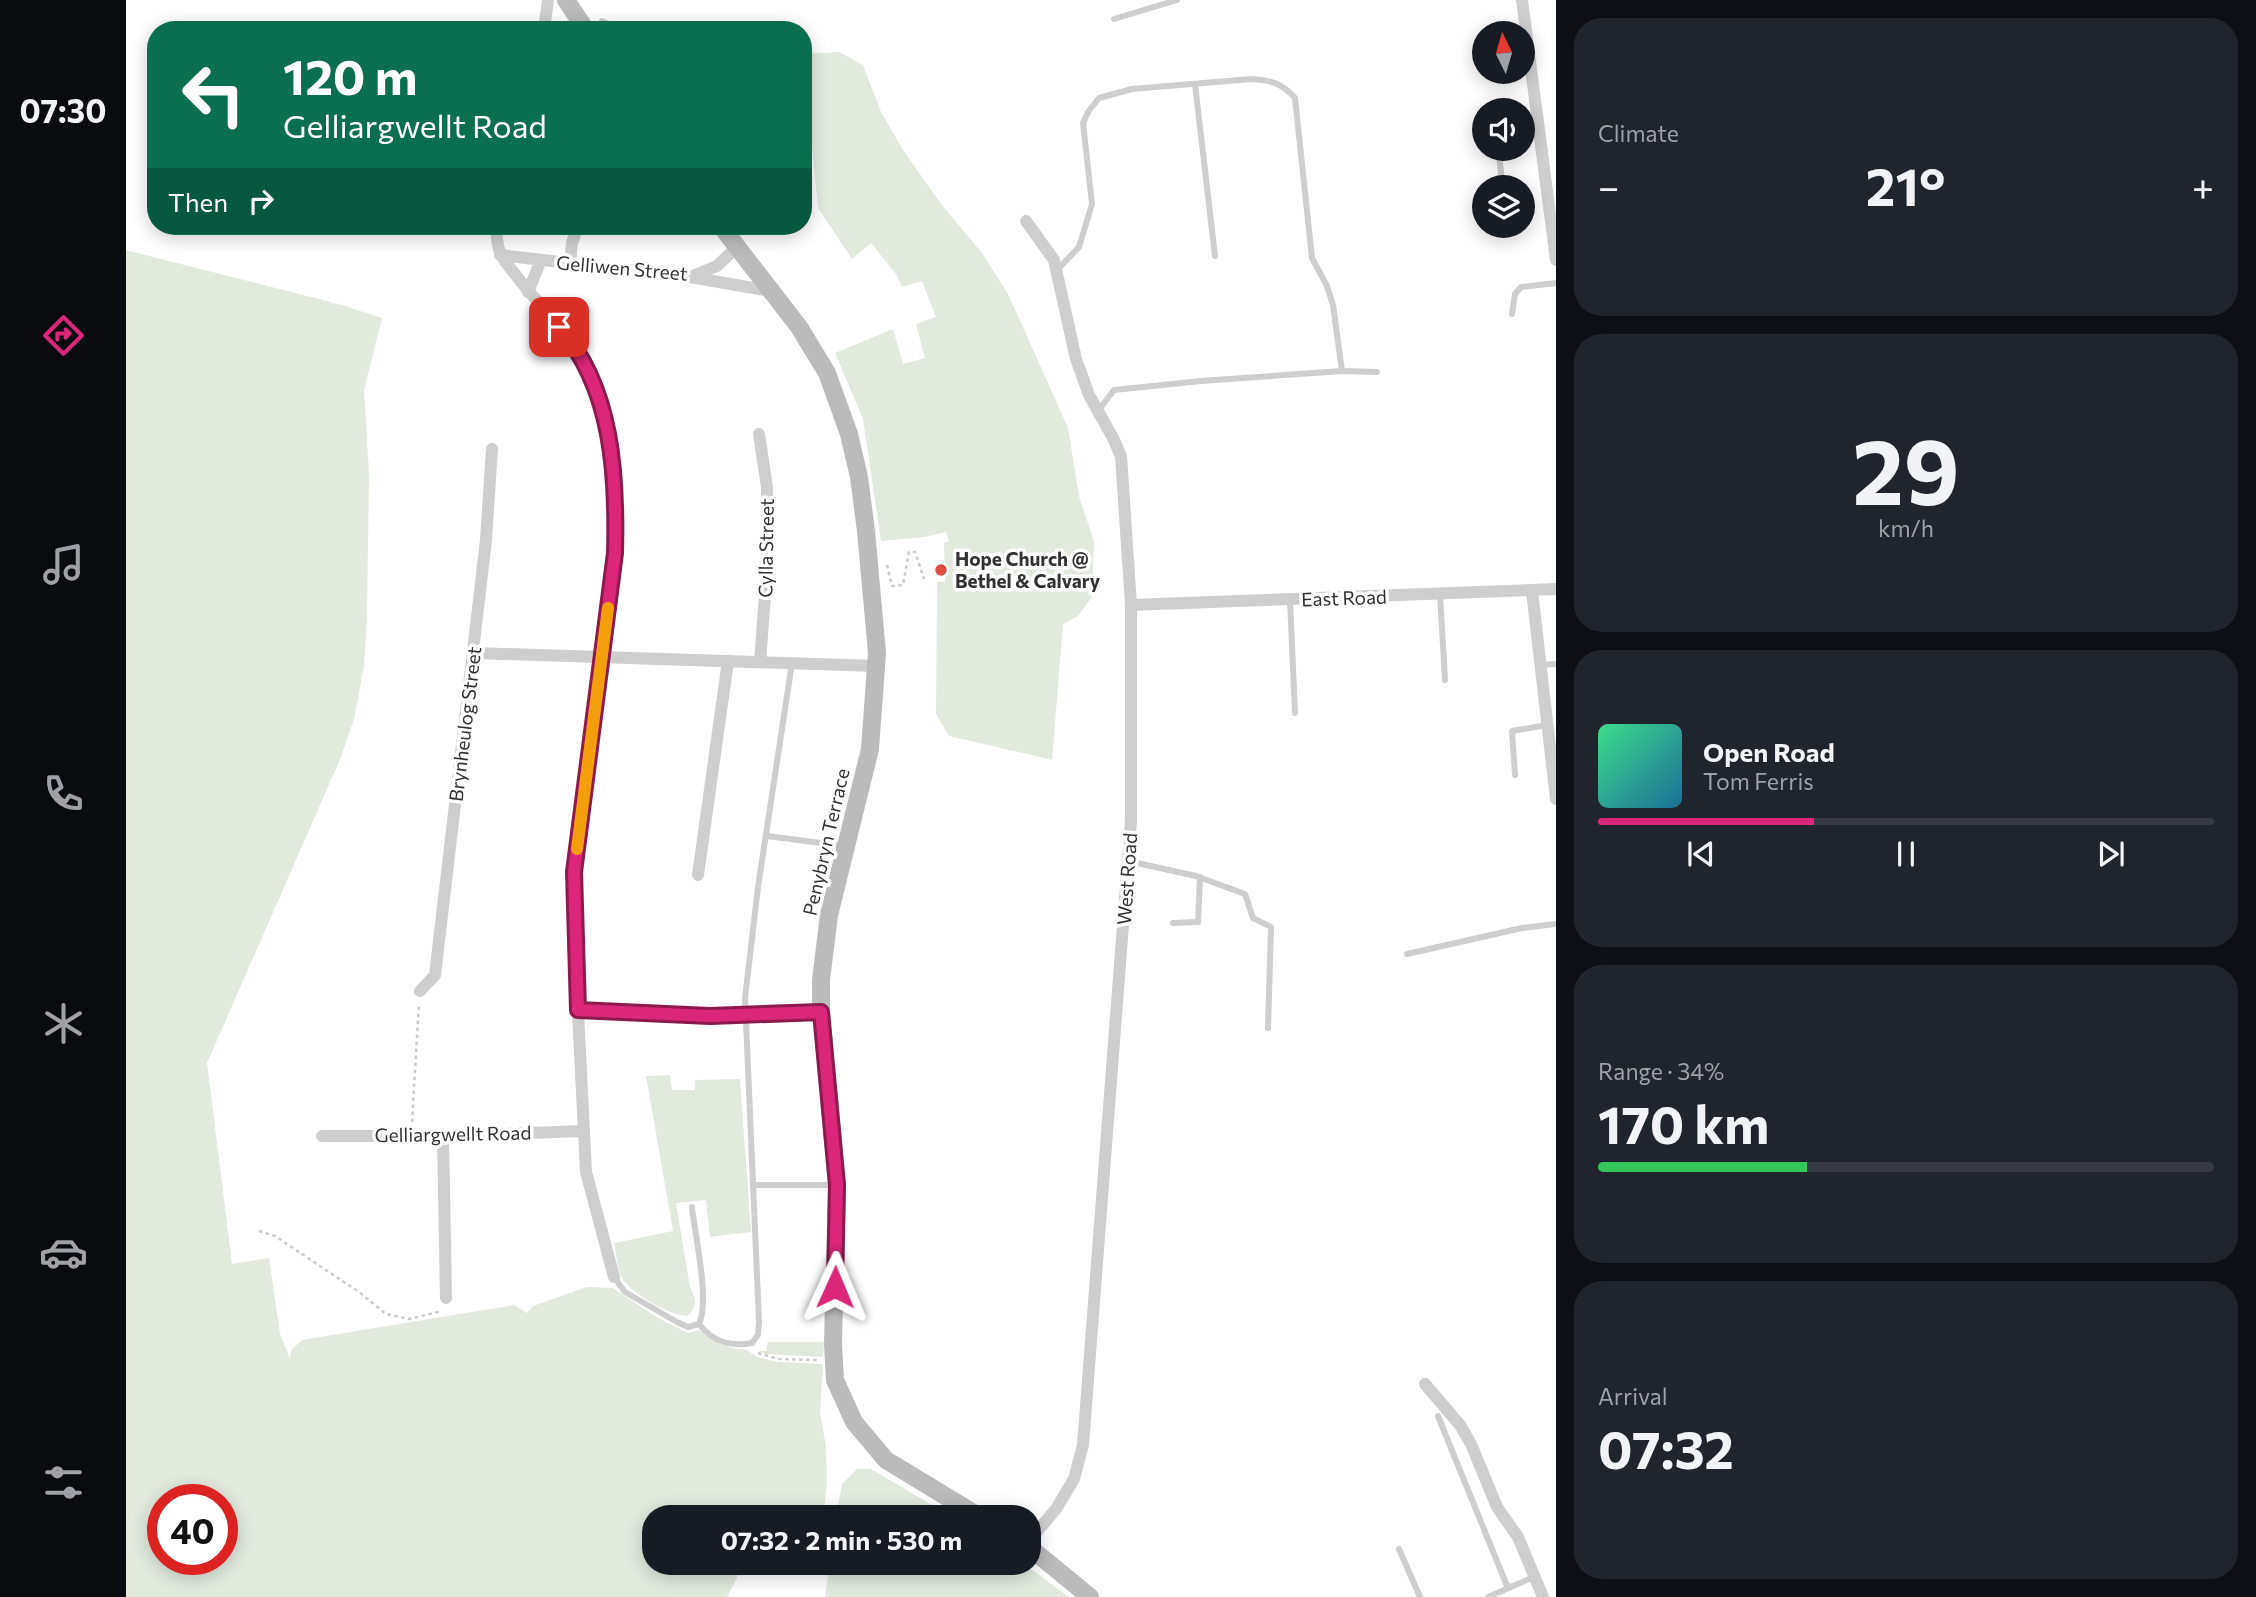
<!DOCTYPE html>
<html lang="en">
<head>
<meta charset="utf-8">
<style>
	body { margin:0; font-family:Commissioner,sans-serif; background:#20242c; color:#f1f3f6; height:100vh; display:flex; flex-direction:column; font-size:26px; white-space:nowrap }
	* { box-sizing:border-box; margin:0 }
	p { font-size:23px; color:#9ea1a6 }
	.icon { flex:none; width:38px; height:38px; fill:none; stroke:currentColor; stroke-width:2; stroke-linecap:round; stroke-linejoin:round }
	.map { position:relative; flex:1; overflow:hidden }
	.side { display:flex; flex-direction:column; gap:18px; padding:18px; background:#0d0f14; width:700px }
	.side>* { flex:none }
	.banner { position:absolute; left:21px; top:21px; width:665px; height:214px; border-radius:28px; box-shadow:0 4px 18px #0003; background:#0b6e4f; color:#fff; overflow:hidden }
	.needle { width:46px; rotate:355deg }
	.controls { position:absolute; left:1346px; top:21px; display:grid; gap:14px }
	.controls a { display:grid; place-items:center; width:63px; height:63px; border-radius:50%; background:#171b24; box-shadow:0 4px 18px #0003; font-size:35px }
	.speed { position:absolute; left:21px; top:1484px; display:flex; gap:14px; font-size:35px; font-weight:700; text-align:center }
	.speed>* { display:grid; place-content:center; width:91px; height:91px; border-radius:50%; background:#171b24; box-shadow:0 4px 18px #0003; line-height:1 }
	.speed .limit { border:10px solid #d22; background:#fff; color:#111 }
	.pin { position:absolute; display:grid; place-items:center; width:60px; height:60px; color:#fff; margin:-30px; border-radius:14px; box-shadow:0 4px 10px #0006 }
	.me { position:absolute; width:77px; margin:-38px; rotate:1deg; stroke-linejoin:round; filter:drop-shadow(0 0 5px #0008) }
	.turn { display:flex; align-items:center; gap:24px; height:147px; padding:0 21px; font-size:32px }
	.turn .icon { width:91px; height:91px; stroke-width:2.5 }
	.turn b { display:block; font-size:49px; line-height:60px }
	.then { display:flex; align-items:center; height:66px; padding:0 21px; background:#0003; gap:14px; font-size:26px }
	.big { font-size:52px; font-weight:700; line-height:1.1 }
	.side .tile { flex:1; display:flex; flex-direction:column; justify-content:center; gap:10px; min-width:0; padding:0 24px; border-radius:28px; background:#20242c }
	.side .dial { align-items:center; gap:0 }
	.dial b { font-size:91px; line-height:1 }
	.song { display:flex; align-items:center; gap:21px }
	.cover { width:84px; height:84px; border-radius:10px; background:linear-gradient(135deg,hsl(150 70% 55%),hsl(200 70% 35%)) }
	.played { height:7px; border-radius:4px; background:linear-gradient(90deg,#db2777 35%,#363941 35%) }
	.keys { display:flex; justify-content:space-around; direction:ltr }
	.heat { display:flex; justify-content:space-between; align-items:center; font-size:38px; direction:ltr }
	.charge { height:10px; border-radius:5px; background:linear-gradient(90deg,#34c759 34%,#363941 0) }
	.trip { position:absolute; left:516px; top:1505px; width:399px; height:70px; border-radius:28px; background:#171b24; box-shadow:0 4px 18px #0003; font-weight:700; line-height:70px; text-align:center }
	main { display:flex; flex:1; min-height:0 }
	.menu { display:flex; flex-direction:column; width:126px; justify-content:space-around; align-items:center; background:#090b0e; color:#9ea1a6 }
	.menu .icon { width:49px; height:49px }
	.menu .current { color:#db2777 }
	.menu b { font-size:32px; color:#f1f3f6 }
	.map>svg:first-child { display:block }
</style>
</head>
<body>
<main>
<nav class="menu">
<b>07:30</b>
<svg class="icon current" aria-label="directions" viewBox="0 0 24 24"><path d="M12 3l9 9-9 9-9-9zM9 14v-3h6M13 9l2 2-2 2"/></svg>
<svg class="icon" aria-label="music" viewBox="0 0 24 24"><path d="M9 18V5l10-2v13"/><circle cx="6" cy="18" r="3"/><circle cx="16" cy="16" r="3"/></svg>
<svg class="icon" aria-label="phone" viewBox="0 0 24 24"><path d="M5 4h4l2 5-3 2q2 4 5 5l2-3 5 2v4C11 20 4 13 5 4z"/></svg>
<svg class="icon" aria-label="climate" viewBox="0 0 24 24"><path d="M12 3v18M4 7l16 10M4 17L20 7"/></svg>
<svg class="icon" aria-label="car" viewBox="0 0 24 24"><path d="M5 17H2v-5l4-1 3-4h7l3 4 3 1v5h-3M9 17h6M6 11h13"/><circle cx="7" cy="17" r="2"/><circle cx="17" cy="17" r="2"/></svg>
<svg class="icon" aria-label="filters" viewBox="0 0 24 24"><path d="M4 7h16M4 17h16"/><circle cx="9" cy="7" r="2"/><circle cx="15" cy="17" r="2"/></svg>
</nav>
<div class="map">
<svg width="1430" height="1597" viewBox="0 0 1430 1597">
	<rect width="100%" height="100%" fill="#fff"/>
	<g fill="#e2eade" fill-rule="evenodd">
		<polygon points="713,52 737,65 755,112 777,150 815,204 856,253 882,294 942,428 953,496 968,541 966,597 952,616 937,624 926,760 823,736 810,714 811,582 819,582 818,543 823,541 820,532 799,537 755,541 737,419 709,353 767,329 777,364 799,358 790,324 810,317 796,281 776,287 770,274 745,243 726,259 692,208 677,54"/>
		<path d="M0,250L216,305L256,318L238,390L243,473L241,617L238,667L228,719L215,757L81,1063L106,1264L143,1258L154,1334L164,1359L165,1350L176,1340L388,1305L401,1313L407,1306L461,1287L487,1288L532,1318L562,1333L573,1330L594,1344L611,1349L621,1350L631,1357L652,1362L697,1364L694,1412L700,1447L701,1483L697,1517H528V1563H612L611,1578L601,1597H0ZM37,1500H96V1559H37Z"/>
		<path d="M544,1075L546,1090H569V1080L614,1079L625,1232L584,1237L580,1200L550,1203L564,1287C570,1299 572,1307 561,1316C543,1315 503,1293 495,1276C491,1266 490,1253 488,1243L547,1231L520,1076Z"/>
		<polygon points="642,1342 698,1342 697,1357 640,1354 633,1351 640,1351"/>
		<polygon points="731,1469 745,1469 826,1517 710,1517 716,1484"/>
		<polygon points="704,1563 897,1563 943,1597 699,1597"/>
	</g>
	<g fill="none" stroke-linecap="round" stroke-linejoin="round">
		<g stroke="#cbcbcb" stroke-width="2.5" stroke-dasharray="3.5 3.5" stroke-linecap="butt">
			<polyline points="761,565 766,586 777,585 783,552 789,552 798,579"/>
			<polyline points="286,1122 293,1003"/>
			<polyline points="133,1231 149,1236 233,1292 260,1314 283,1319 316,1311"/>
			<polyline points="632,1353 652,1359 691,1360"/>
		</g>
		<g stroke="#cecece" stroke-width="6">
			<polyline points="988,19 1051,0"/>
			<polyline points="476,21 495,30"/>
			<polyline points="1069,84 1089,256"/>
			<polyline points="1396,133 1413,132"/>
			<polyline points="1372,149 1377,187"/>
			<path d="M930,271L953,247L966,204L957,123L962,112L973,98L1006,89L1125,79C1144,80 1156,83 1169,98L1186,258L1201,286L1207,305L1216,371"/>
			<polyline points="1386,314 1389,294 1395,287 1430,283"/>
			<polyline points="972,411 988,390 1075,381 1216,371 1251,372"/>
			<polyline points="1314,594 1319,680"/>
			<polyline points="1164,600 1169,713"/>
			<polyline points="1414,665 1430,664"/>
			<polyline points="1389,775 1386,731 1421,725"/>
			<polyline points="641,836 718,846"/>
			<polyline points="1002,861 1070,876 1119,894 1127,918 1145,927 1142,1028"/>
			<polyline points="1047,923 1072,922 1074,877"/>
			<polyline points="1281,954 1396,928 1430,924"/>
			<polyline points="628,1185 710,1185"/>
			<path d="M488,1277L499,1292L551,1322L562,1327L573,1324C584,1299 569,1236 566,1207"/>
			<path d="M573,1324C587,1342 604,1347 626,1343L632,1335L633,1322L619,998L632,887L666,663"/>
			<polyline points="1312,1416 1381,1586 1385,1587 1408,1577"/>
			<polyline points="1273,1549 1294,1597"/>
			<polyline points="1362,1597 1385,1587"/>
		</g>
		<g stroke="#cecece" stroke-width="12">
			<polyline points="1396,0 1430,260"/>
			<polyline points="418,30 422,0"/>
			<polyline points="900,221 928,260 950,359 963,395 987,438 995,456 1005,605 1005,821 957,1445 948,1479 930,1509 903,1541"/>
			<path d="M371,226C371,235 370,243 374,252C377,260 384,268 389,274C407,299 431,320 448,344C488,401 491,487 489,553L448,872V933L460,1172L488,1277"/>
			<polyline points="374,255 564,277 591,266 610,248"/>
			<polyline points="444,264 446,243 452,226"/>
			<polyline points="564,277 645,291"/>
			<polyline points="402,292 415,260"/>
			<polyline points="633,434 641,487 641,569 634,662"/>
			<polyline points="1406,591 1430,799"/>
			<polyline points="1005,605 1430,589"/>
			<polyline points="348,653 750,666"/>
			<polyline points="572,875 602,661"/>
			<polyline points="294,991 309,975 360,540 366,449"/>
			<polyline points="452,1010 584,1016 695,1012"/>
			<polyline points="196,1136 317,1136 458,1131"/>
			<polyline points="317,1136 320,1298"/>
			<polyline points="1299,1384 1334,1425 1345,1444 1371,1507 1392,1537 1417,1597"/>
		</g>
		<g stroke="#bbb" stroke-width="18">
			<polyline points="440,0 460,30"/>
			<polyline points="595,226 673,327 701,373 723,434 733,477 740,531 751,653 744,749 703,915 695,980 695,1012 711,1185 707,1344 709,1380 728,1422 760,1460 854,1517"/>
			<polyline points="903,1547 964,1597"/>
		</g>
	</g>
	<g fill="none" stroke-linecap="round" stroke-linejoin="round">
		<g stroke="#8e194d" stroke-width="18">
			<path id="route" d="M433,327C487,388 491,476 489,553L448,872L452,1010L584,1016L695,1012L711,1185L709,1287"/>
		</g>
		<use href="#route" stroke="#db2777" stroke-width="12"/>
		<polyline stroke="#f59e0b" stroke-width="12" points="451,849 482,608"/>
	</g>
	<circle fill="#dd4d3f" stroke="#fff" stroke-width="2.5" cx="815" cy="570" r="7"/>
	<g text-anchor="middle" stroke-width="7" stroke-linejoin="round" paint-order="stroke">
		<g font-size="19" fill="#313131" stroke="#fff">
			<text transform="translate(496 268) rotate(5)" y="7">Gelliwen Street</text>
			<text transform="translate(640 548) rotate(-89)" y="7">Cylla Street</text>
			<text transform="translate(1218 598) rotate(-2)" y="7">East Road</text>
			<text transform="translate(339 724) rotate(-83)" y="7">Brynheulog Street</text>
			<text transform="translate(700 842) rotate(-77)" y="7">Penybryn Terrace</text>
			<text transform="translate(1001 879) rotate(-86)" y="7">West Road</text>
			<text transform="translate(327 1134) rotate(-1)" y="7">Gelliargwellt Road</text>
		</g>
		<g font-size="19" font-weight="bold" fill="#313131" stroke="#fff" text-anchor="start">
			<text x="829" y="566">Hope Church @<tspan x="829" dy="22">Bethel &amp; Calvary</tspan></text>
		</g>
	</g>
</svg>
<div class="controls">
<a><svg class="needle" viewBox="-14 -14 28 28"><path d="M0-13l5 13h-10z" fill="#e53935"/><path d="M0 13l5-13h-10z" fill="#9ea1a6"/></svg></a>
<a><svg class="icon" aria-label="sound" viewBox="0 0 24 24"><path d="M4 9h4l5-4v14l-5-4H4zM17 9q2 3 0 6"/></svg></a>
<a><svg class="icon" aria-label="layers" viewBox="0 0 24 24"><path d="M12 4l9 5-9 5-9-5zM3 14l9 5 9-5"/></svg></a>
</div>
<div class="speed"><div class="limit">40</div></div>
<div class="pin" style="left:433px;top:327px;background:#d93025"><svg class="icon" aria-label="arrive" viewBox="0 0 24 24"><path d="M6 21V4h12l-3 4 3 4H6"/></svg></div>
<svg class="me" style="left:709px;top:1287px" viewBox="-20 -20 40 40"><path d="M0-17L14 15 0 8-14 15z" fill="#db2777" stroke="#fff" stroke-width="4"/></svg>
<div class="trip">07:32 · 2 min · 530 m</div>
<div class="banner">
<div class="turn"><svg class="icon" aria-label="left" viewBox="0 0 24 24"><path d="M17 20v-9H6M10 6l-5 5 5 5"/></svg><div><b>120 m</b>Gelliargwellt Road</div></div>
<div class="then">Then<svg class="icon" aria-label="right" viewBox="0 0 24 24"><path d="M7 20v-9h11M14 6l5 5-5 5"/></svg></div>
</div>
</div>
<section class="side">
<div class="tile"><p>Climate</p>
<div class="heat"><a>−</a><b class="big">21°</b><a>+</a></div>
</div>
<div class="tile dial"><b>29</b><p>km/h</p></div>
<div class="tile">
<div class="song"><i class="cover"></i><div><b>Open Road</b><p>Tom Ferris</p></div></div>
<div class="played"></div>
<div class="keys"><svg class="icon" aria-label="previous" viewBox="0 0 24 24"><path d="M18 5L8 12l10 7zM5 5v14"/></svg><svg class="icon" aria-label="pause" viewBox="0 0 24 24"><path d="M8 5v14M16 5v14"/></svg><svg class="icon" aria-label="next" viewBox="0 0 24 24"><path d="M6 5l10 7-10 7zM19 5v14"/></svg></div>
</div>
<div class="tile"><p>Range · 34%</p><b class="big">170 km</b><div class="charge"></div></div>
<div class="tile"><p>Arrival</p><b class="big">07:32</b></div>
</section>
</main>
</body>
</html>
